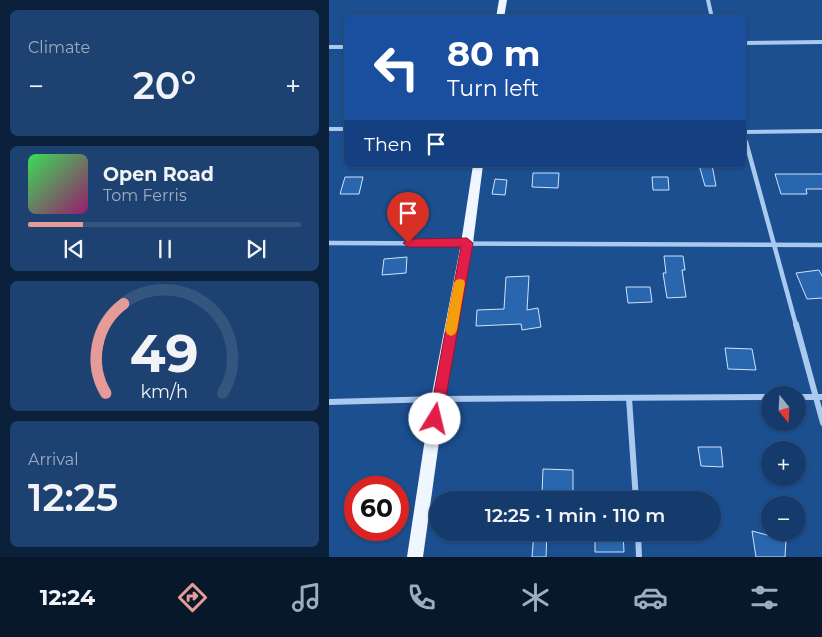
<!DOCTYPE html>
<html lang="en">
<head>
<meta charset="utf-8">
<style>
	body { margin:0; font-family:Montserrat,sans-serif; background:#1d4271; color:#f1f3f6; height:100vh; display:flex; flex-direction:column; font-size:19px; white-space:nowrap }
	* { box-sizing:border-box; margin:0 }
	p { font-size:16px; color:#9dadc1 }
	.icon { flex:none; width:28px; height:28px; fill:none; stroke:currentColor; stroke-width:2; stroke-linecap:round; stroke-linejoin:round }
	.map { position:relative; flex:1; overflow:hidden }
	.drawer { display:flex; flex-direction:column; gap:10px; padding:10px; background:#0b203b; width:329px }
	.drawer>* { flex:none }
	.guide { position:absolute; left:15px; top:15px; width:402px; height:152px; border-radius:8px; box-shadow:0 1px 4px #0004,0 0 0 1px #33557e; background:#1a4fa0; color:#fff; overflow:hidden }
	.needle { width:32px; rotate:162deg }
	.fabs { position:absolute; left:432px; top:386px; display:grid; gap:10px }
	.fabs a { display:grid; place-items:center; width:45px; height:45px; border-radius:50%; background:#143b6b; box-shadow:0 1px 4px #0004,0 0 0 1px #33557e; font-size:25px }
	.speed { position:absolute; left:15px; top:476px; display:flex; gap:10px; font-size:25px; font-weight:700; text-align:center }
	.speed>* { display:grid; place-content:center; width:65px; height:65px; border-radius:50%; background:#143b6b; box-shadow:0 1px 4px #0004,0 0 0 1px #33557e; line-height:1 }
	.speed .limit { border:8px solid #d22; background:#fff; color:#111 }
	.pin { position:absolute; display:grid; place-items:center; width:42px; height:42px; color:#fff; margin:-51px -21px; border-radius:50% 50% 50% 0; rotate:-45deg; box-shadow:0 0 5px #0007 }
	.pin .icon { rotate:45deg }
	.me { position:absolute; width:55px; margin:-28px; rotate:9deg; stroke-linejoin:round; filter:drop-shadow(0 0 4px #0008) }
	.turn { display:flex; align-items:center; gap:18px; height:105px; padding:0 20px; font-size:22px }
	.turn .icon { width:65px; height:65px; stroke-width:2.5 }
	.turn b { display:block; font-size:35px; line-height:42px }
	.then { display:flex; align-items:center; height:48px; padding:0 20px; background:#0003; gap:10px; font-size:19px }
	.big { font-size:38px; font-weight:600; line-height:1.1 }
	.drawer .card { flex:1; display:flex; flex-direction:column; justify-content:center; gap:8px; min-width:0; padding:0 18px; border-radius:8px; background:#1d4271 }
	.drawer .dial { align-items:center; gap:0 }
	.dial svg { height:130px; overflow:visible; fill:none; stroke:#33557e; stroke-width:7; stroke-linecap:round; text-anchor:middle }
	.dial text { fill:#f1f3f6; stroke:none }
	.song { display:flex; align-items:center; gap:15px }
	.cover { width:60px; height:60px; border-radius:8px; background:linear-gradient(135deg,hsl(130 70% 55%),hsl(320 70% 35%)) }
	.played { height:5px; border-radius:2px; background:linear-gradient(90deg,#e69b98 20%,#33557e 20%) }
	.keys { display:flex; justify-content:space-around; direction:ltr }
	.heat { display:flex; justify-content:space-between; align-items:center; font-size:28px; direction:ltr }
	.trip { position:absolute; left:100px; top:491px; width:292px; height:50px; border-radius:25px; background:#143b6b; box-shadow:0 1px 4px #0004,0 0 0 1px #33557e; font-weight:600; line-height:50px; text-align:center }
	.tabs { display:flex; height:80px; justify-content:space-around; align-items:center; background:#08182b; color:#9dadc1 }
	.tabs .icon { width:35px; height:35px }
	.tabs .active { color:#e69b98 }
	.tabs b { font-size:22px; color:#f1f3f6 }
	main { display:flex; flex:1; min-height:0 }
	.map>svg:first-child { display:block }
</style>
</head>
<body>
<main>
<section class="drawer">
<div class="card"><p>Climate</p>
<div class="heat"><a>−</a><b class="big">20°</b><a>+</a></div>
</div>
<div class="card">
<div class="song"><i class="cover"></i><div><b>Open Road</b><p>Tom Ferris</p></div></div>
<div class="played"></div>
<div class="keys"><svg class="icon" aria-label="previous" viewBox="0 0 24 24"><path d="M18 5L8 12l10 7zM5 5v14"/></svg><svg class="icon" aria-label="pause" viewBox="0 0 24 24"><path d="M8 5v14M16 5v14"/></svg><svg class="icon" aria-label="next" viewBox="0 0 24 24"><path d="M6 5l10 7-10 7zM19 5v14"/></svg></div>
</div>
<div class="card dial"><svg viewBox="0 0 100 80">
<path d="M14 69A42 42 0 1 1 86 69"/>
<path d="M14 69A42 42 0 0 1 25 14" stroke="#e69b98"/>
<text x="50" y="56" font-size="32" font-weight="700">49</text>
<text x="50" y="72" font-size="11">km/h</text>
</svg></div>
<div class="card"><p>Arrival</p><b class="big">12:25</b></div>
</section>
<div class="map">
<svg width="494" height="557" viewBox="0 0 494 557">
	<rect width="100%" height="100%" fill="#1b4f8f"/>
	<g fill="#2a66ad" stroke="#cfe3fa">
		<polygon points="370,165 383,165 387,186 376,186"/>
		<polygon points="204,173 230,173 229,188 203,187"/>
		<polygon points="446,174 494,174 494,189 477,189 478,194 452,194"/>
		<polygon points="16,177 34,177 30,194 11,194"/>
		<polygon points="323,177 339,177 340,190 324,190"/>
		<polygon points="166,179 178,180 176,195 163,194"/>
		<polygon points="335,256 354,256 356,270 353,270 357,297 338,298 334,273 337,273"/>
		<polygon points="78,257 77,273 53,275 55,259"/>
		<polygon points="490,270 494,278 494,298 478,299 467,273"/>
		<polygon points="200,276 198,310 209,308 212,327 193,330 192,324 147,326 148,310 175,309 177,277"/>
		<polygon points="297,287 321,287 323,302 299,303"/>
		<polygon points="396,348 423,349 427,370 399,369"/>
		<polygon points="369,447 392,447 394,467 372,466"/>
		<polygon points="214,469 244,470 244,495 213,494"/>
		<polygon points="423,531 457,540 456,557 427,557"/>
		<polygon points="205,532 218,532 217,557 203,557"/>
		<polygon points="266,532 294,532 295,552 266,552"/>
	</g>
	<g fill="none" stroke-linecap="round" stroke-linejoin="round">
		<g stroke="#a9c9ee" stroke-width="4">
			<polyline points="379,0 383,18"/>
			<polyline points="415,43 494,42"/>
			<polyline points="0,47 18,47"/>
			<polyline points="0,129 18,129"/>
			<polyline points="415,132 494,131"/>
			<polyline points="415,136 417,143"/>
		</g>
		<g stroke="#a9c9ee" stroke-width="4.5">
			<polyline points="417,142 467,325"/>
			<polyline points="0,243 494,245"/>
		</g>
		<g stroke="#a9c9ee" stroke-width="6">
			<polyline points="467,324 494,423"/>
			<polyline points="469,397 494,397"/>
			<polyline points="300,398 307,500"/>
			<polyline points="0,402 109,399 441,397"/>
			<polyline points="309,532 310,557"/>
		</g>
		<g fill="#f0f6ff" fill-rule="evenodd">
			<polygon points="170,0 178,0 175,18 167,18"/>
			<polygon points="144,165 154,165 144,243 116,399 94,557 78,557 102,399 132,243"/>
		</g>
	</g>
	<polygon fill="#e11d48" stroke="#92132f" points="138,238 144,243 113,419 111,423 106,425 102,423 100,419 132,247 79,247 74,243 79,239"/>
	<polygon fill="#f59e0b" points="131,279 135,280 136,283 128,330 126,334 122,336 118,334 116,330 125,283 127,280"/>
</svg>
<div class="fabs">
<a><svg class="needle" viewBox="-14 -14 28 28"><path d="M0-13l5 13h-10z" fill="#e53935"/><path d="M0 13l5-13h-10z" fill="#9dadc1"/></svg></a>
<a>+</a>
<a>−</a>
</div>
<div class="speed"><div class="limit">60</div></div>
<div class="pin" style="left:79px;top:243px;background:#d93025"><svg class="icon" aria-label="arrive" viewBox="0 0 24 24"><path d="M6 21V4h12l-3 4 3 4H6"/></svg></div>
<svg class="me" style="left:106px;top:419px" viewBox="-20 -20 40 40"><circle r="19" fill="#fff"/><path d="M0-13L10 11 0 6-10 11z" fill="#e11d48"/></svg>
<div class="trip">12:25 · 1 min · 110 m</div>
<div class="guide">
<div class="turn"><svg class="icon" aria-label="left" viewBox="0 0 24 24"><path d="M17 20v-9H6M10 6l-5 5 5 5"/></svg><div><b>80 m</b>Turn left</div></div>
<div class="then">Then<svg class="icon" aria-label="arrive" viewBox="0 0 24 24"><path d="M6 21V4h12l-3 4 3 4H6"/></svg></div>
</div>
</div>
</main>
<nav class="tabs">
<b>12:24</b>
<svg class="icon active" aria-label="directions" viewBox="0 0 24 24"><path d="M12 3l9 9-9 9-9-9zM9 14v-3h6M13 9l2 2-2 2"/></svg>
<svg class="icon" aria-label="music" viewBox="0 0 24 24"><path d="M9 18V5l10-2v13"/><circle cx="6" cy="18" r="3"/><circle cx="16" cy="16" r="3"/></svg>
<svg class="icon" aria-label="phone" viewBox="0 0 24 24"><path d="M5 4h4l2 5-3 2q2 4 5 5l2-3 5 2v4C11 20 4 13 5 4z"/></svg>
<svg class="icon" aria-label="climate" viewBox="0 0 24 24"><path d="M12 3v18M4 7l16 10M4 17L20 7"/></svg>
<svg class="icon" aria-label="car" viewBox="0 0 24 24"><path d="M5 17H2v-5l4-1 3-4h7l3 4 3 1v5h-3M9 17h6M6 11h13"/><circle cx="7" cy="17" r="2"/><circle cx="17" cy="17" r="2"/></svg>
<svg class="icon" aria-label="filters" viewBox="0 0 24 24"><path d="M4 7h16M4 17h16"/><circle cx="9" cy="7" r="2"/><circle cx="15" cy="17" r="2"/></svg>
</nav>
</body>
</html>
